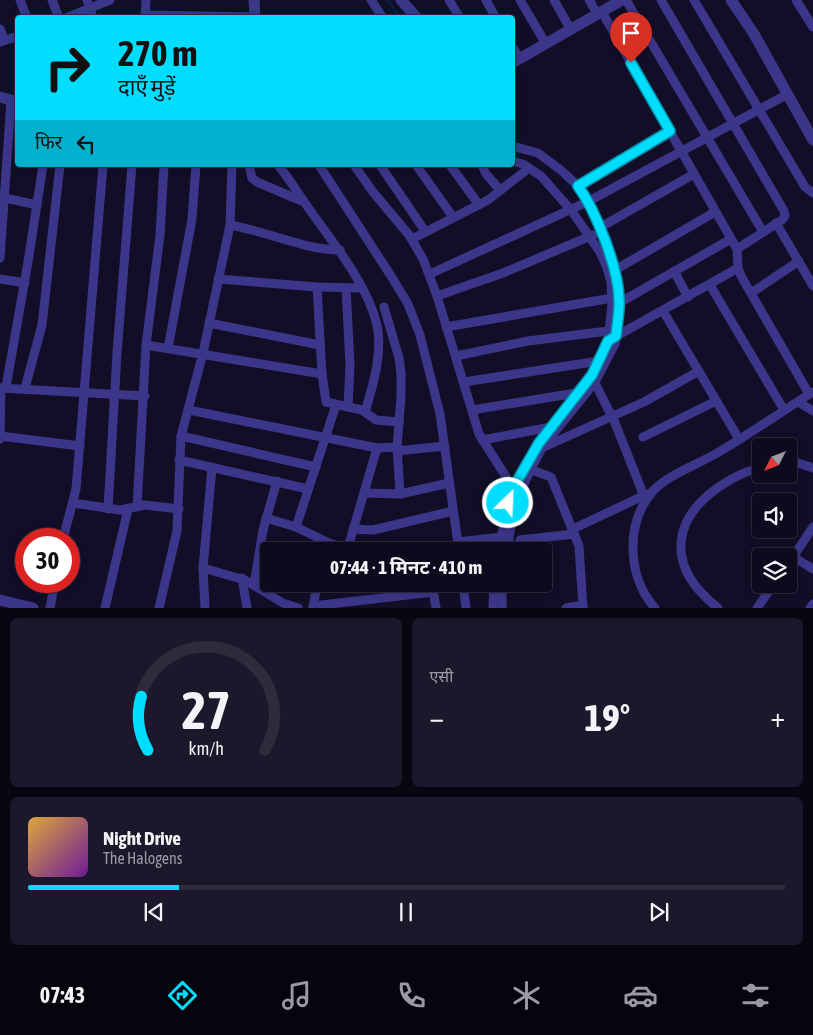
<!DOCTYPE html>
<html lang="hi">
<head>
<meta charset="utf-8">
<style>
	body { margin:0; font-family:"Asap Condensed","Noto Sans Devanagari",sans-serif; background:#1c182b; color:#f1f3f6; height:100vh; display:flex; flex-direction:column; font-size:19px; white-space:nowrap }
	* { box-sizing:border-box; margin:0 }
	p { font-size:16px; color:#9b9aa4 }
	.icon { flex:none; width:28px; height:28px; fill:none; stroke:currentColor; stroke-width:2; stroke-linecap:round; stroke-linejoin:round }
	.map { position:relative; height:608px; overflow:hidden }
	.details { display:flex; flex-direction:column; gap:10px; padding:10px; background:#080610; flex:1 }
	.details>* { flex:none }
	.top-card { position:absolute; left:15px; top:15px; width:500px; height:152px; border-radius:5px; box-shadow:0 2px 8px #0003,0 0 0 1px #2e2b3c; background:#01ddff; color:#111; overflow:hidden }
	.needle { width:32px; rotate:228deg }
	.fabs { position:absolute; left:752px; top:438px; display:grid; gap:10px }
	.fabs a { display:grid; place-items:center; width:45px; height:45px; border-radius:5px; background:#0e0a1e; box-shadow:0 2px 8px #0003,0 0 0 1px #2e2b3c; font-size:25px }
	.speed { position:absolute; left:15px; top:528px; display:flex; gap:10px; font-size:25px; font-weight:700; text-align:center }
	.speed>* { display:grid; place-content:center; width:65px; height:65px; border-radius:50%; background:#0e0a1e; box-shadow:0 2px 8px #0003,0 0 0 1px #2e2b3c; line-height:1 }
	.speed .limit { border:8px solid #d22; background:#fff; color:#111 }
	.pin { position:absolute; display:grid; place-items:center; width:42px; height:42px; color:#fff; margin:-51px -21px; border-radius:50% 50% 50% 0; rotate:-45deg; box-shadow:0 0 5px #0007 }
	.pin .icon { rotate:45deg }
	.me { position:absolute; width:55px; margin:-28px; rotate:24deg; stroke-linejoin:round; filter:drop-shadow(0 0 4px #0008) }
	.turn { display:flex; align-items:center; gap:18px; height:105px; padding:0 20px; font-size:22px }
	.turn .icon { width:65px; height:65px; stroke-width:2.5 }
	.turn b { display:block; font-size:35px; line-height:42px }
	.then { display:flex; align-items:center; height:48px; padding:0 20px; background:#0003; gap:10px; font-size:19px }
	.big { font-size:38px; font-weight:700; line-height:1.1 }
	.details .widget { flex:1; display:flex; flex-direction:column; justify-content:center; gap:8px; min-width:0; padding:0 18px; border-radius:8px; background:#1c182b }
	.details .dial { align-items:center; gap:0 }
	.dial svg { height:130px; overflow:visible; fill:none; stroke:#2e2b3c; stroke-width:7; stroke-linecap:round; text-anchor:middle }
	.dial text { fill:#f1f3f6; stroke:none }
	.song { display:flex; align-items:center; gap:15px }
	.cover { width:60px; height:60px; border-radius:8px; background:linear-gradient(135deg,hsl(40 70% 55%),hsl(280 70% 35%)) }
	.played { height:5px; border-radius:2px; background:linear-gradient(90deg,#01ddff 20%,#2e2b3c 20%) }
	.keys { display:flex; justify-content:space-around; direction:ltr }
	.heat { display:flex; justify-content:space-between; align-items:center; font-size:28px; direction:ltr }
	.details .tiles { flex:1; display:grid; gap:10px; grid-template-columns:1fr 1fr }
	.widget:last-child { grid-column:span 2 }
	.trip { position:absolute; left:260px; top:542px; width:292px; height:50px; border-radius:5px; background:#0e0a1e; box-shadow:0 2px 8px #0003,0 0 0 1px #2e2b3c; font-weight:700; line-height:50px; text-align:center }
	.tab-bar { display:flex; height:80px; justify-content:space-around; align-items:center; background:#06040c; color:#9b9aa4 }
	.tab-bar .icon { width:35px; height:35px }
	.tab-bar .active { color:#01ddff }
	.tab-bar b { font-size:22px; color:#f1f3f6 }
	.map>svg:first-child { display:block }
</style>
</head>
<body>
<div class="map">
<svg width="813" height="608" viewBox="0 0 813 608">
	<rect width="100%" height="100%" fill="#130e28"/>
	<g fill="none" stroke-linecap="round" stroke-linejoin="round">
		<g stroke="#061c49" stroke-width="2.5">
			<polyline points="388,0 400,18"/>
			<polyline points="512,151 519,152"/>
			<polyline points="562,176 581,197"/>
			<polyline points="607,232 611,238 614,253"/>
			<polyline points="619,273 624,297"/>
			<polyline points="622,317 624,303"/>
		</g>
		<g stroke="#3c368b" stroke-width="9">
			<polyline points="20,0 27,18"/>
			<polyline points="52,0 59,18"/>
			<polyline points="87,0 93,18"/>
			<polyline points="371,0 383,18"/>
			<polyline points="449,0 460,18"/>
			<polyline points="486,0 496,18"/>
			<polyline points="520,0 546,44"/>
			<polyline points="554,0 571,30"/>
			<polyline points="589,0 598,15"/>
			<polyline points="626,0 763,232"/>
			<polyline points="661,0 784,211 785,216 782,220 737,249"/>
			<polyline points="694,0 805,187 813,193"/>
			<polyline points="796,0 813,27"/>
			<polyline points="602,12 737,249 738,268 741,276 809,394"/>
			<polyline points="145,15 255,17"/>
			<polyline points="66,18 110,0"/>
			<polyline points="145,18 146,0"/>
			<polyline points="0,29 5,40"/>
			<polyline points="0,42 18,36"/>
			<polyline points="512,46 520,59"/>
			<polyline points="249,165 252,178 257,182 304,202"/>
			<path d="M278,165C288,177 296,190 305,203C330,240 366,280 377,325C383,353 373,385 365,412"/>
			<polyline points="319,165 391,276 408,304 420,335 440,414 459,551"/>
			<polyline points="354,165 373,192 409,235 423,259 437,296 479,434 513,488"/>
			<polyline points="380,165 425,231"/>
			<polyline points="416,165 453,217"/>
			<polyline points="450,165 479,205"/>
			<polyline points="482,165 486,174 500,190"/>
			<polyline points="578,186 670,131"/>
			<polyline points="0,197 37,205"/>
			<polyline points="776,223 813,286"/>
			<path d="M230,225C266,231 305,250 340,250"/>
			<polyline points="599,228 694,174"/>
			<polyline points="412,239 488,200 529,168"/>
			<polyline points="0,258 11,101"/>
			<polyline points="615,270 715,212"/>
			<polyline points="674,271 688,297"/>
			<polyline points="430,274 589,201 788,94"/>
			<polyline points="0,279 25,283"/>
			<polyline points="218,279 317,287 360,288"/>
			<polyline points="710,285 784,410"/>
			<polyline points="317,287 322,374 326,402 362,410 376,420 399,422"/>
			<polyline points="346,288 350,365 348,407"/>
			<polyline points="751,293 799,261"/>
			<polyline points="437,296 503,273 593,235"/>
			<polyline points="619,303 731,239"/>
			<polyline points="384,307 399,358 401,373 401,397 397,447 400,494"/>
			<polyline points="663,311 739,439"/>
			<polyline points="209,323 320,345"/>
			<polyline points="446,327 612,298"/>
			<polyline points="613,338 738,268"/>
			<polyline points="146,345 322,374"/>
			<polyline points="168,348 192,219 196,165"/>
			<polyline points="456,356 528,341 608,331"/>
			<polyline points="592,377 615,423 644,496"/>
			<polyline points="464,382 599,361"/>
			<polyline points="6,387 28,262 43,165"/>
			<polyline points="0,388 145,396"/>
			<polyline points="25,388 42,325 60,165"/>
			<polyline points="798,402 813,411"/>
			<polyline points="189,410 377,448 397,447"/>
			<polyline points="472,410 576,393"/>
			<polyline points="0,436 80,446"/>
			<polyline points="181,436 316,467"/>
			<polyline points="643,437 716,401"/>
			<polyline points="0,439 1,388"/>
			<polyline points="482,440 551,427"/>
			<polyline points="544,447 644,402 699,371"/>
			<polyline points="397,451 445,446"/>
			<polyline points="179,460 308,489"/>
			<polyline points="789,460 813,468"/>
			<polyline points="526,468 551,477 579,546 583,608"/>
			<polyline points="364,493 400,494 449,483"/>
			<polyline points="73,503 120,510 145,505 179,509"/>
			<polyline points="137,507 146,345 160,235 164,165"/>
			<polyline points="108,509 117,353 132,165"/>
			<polyline points="266,518 296,527 329,543 355,551"/>
			<polyline points="296,527 336,405"/>
			<polyline points="353,529 373,530 453,511"/>
			<polyline points="573,529 647,494"/>
			<polyline points="63,539 76,489 103,165"/>
			<polyline points="520,540 574,534"/>
			<polyline points="458,542 502,537"/>
			<polyline points="347,551 377,448"/>
			<polyline points="414,551 427,551"/>
			<polyline points="499,551 505,517 513,488 539,443 591,375 608,341 612,305 611,282 607,268 600,252 571,210 541,176 523,164 512,161"/>
			<polyline points="507,551 514,507 530,471 542,448 595,382 615,344 619,297 613,261 589,201 578,186 562,171 538,153 512,146"/>
			<polyline points="793,557 813,569"/>
			<polyline points="789,563 813,527"/>
			<polyline points="203,568 245,580 283,603 298,608"/>
			<polyline points="242,578 247,608"/>
			<polyline points="432,584 436,608"/>
			<polyline points="463,584 466,608"/>
			<polyline points="254,585 263,530 277,481"/>
			<polyline points="313,606 433,592"/>
			<polyline points="50,608 55,581"/>
			<polyline points="105,608 128,509"/>
			<polyline points="159,608 177,531 181,436 203,353 230,225 232,165"/>
			<polyline points="205,608 203,568 212,467"/>
			<polyline points="313,608 317,584"/>
			<polyline points="493,608 494,584"/>
			<polyline points="502,608 502,584"/>
			<polyline points="566,608 583,605"/>
			<path d="M655,608C627,577 625,523 653,491C669,474 699,464 719,452C751,433 781,412 813,392"/>
			<path d="M718,608C663,565 671,514 730,480C739,474 751,471 761,466"/>
			<polyline points="757,608 774,584"/>
			<polyline points="810,608 813,604"/>
		</g>
		<g stroke="#3c368b" stroke-width="11">
			<polyline points="254,0 255,18"/>
			<polyline points="401,0 417,18"/>
			<polyline points="731,0 754,34 813,140"/>
			<polyline points="512,63 622,0"/>
			<polyline points="0,97 18,102"/>
			<polyline points="0,600 33,608"/>
		</g>
	</g>
	<g fill="none" stroke-linecap="round" stroke-linejoin="round">
		<g stroke="#0190a6" stroke-width="12">
			<path id="route" d="M508,503L513,488L539,443L592,375L608,341L616,336C617,324 620,310 619,298C618,267 596,211 578,186L670,131L631,63"/>
		</g>
		<use href="#route" stroke="#01ddff" stroke-width="9"/>
	</g>
</svg>
<div class="fabs">
<a><svg class="needle" viewBox="-14 -14 28 28"><path d="M0-13l5 13h-10z" fill="#e53935"/><path d="M0 13l5-13h-10z" fill="#9b9aa4"/></svg></a>
<a><svg class="icon" aria-label="sound" viewBox="0 0 24 24"><path d="M4 9h4l5-4v14l-5-4H4zM17 9q2 3 0 6"/></svg></a>
<a><svg class="icon" aria-label="layers" viewBox="0 0 24 24"><path d="M12 4l9 5-9 5-9-5zM3 14l9 5 9-5"/></svg></a>
</div>
<div class="speed"><div class="limit">30</div></div>
<div class="pin" style="left:631px;top:63px;background:#d93025"><svg class="icon" aria-label="arrive" viewBox="0 0 24 24"><path d="M6 21V4h12l-3 4 3 4H6"/></svg></div>
<svg class="me" style="left:508px;top:503px" viewBox="-20 -20 40 40"><circle r="17" fill="#01ddff" stroke="#fff" stroke-width="3"/><path d="M0-11L8 9 0 5-8 9z" fill="#fff"/></svg>
<div class="trip">07:44 · 1 मिनट · 410 m</div>
<div class="top-card">
<div class="turn"><svg class="icon" aria-label="right" viewBox="0 0 24 24"><path d="M7 20v-9h11M14 6l5 5-5 5"/></svg><div><b>270 m</b>दाएँ मुड़ें</div></div>
<div class="then">फिर<svg class="icon" aria-label="left" viewBox="0 0 24 24"><path d="M17 20v-9H6M10 6l-5 5 5 5"/></svg></div>
</div>
</div>
<section class="details">
<div class="tiles">
<div class="widget dial"><svg viewBox="0 0 100 80">
<path d="M14 69A42 42 0 1 1 86 69"/>
<path d="M14 69A42 42 0 0 1 10 36" stroke="#01ddff"/>
<text x="50" y="56" font-size="32" font-weight="700">27</text>
<text x="50" y="72" font-size="11">km/h</text>
</svg></div>
<div class="widget"><p>एसी</p>
<div class="heat"><a>−</a><b class="big">19°</b><a>+</a></div>
</div>
<div class="widget">
<div class="song"><i class="cover"></i><div><b>Night Drive</b><p>The Halogens</p></div></div>
<div class="played"></div>
<div class="keys"><svg class="icon" aria-label="previous" viewBox="0 0 24 24"><path d="M18 5L8 12l10 7zM5 5v14"/></svg><svg class="icon" aria-label="pause" viewBox="0 0 24 24"><path d="M8 5v14M16 5v14"/></svg><svg class="icon" aria-label="next" viewBox="0 0 24 24"><path d="M6 5l10 7-10 7zM19 5v14"/></svg></div>
</div>
</div>
</section>
<nav class="tab-bar">
<b>07:43</b>
<svg class="icon active" aria-label="directions" viewBox="0 0 24 24"><path d="M12 3l9 9-9 9-9-9zM9 14v-3h6M13 9l2 2-2 2"/></svg>
<svg class="icon" aria-label="music" viewBox="0 0 24 24"><path d="M9 18V5l10-2v13"/><circle cx="6" cy="18" r="3"/><circle cx="16" cy="16" r="3"/></svg>
<svg class="icon" aria-label="phone" viewBox="0 0 24 24"><path d="M5 4h4l2 5-3 2q2 4 5 5l2-3 5 2v4C11 20 4 13 5 4z"/></svg>
<svg class="icon" aria-label="climate" viewBox="0 0 24 24"><path d="M12 3v18M4 7l16 10M4 17L20 7"/></svg>
<svg class="icon" aria-label="car" viewBox="0 0 24 24"><path d="M5 17H2v-5l4-1 3-4h7l3 4 3 1v5h-3M9 17h6M6 11h13"/><circle cx="7" cy="17" r="2"/><circle cx="17" cy="17" r="2"/></svg>
<svg class="icon" aria-label="filters" viewBox="0 0 24 24"><path d="M4 7h16M4 17h16"/><circle cx="9" cy="7" r="2"/><circle cx="15" cy="17" r="2"/></svg>
</nav>
</body>
</html>
